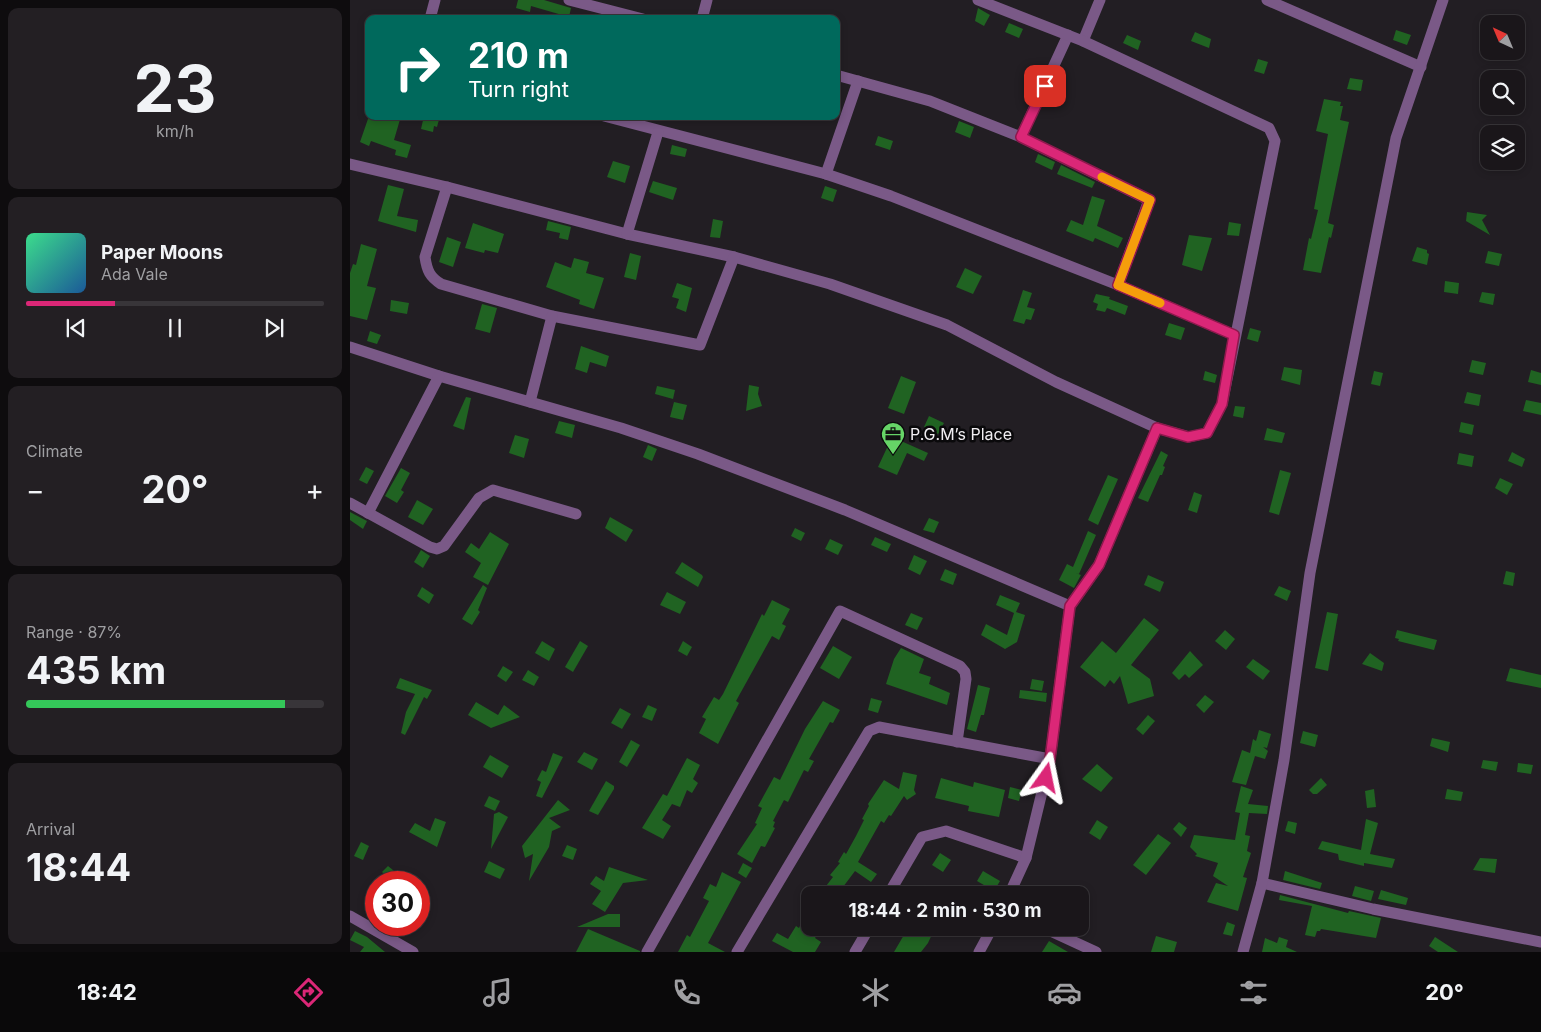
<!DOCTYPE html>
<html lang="en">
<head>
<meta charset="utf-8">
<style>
	body { margin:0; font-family:Inter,sans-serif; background:#231f23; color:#f1f3f6; height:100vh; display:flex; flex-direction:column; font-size:19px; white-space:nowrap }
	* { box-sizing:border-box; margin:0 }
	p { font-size:16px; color:#9f9fa2 }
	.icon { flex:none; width:28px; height:28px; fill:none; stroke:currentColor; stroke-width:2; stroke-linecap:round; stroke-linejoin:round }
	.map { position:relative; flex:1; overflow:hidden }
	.drawer { display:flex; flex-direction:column; gap:8px; padding:8px; background:#0e0c0e; width:350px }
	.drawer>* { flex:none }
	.top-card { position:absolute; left:15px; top:15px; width:475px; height:105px; border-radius:10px; box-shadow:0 2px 8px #0003,0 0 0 1px #383539; background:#00695c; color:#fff; overflow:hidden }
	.needle { width:32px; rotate:316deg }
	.buttons { position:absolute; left:1130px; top:15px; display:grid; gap:10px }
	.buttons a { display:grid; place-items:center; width:45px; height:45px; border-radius:10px; background:#1a161a; box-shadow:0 2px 8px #0003,0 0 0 1px #383539; font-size:25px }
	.speed { position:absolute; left:15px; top:871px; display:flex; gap:10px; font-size:25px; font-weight:700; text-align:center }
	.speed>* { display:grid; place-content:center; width:65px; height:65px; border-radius:50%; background:#1a161a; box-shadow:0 2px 8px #0003,0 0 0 1px #383539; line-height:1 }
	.speed .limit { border:8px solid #d22; background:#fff; color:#111 }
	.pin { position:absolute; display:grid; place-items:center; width:42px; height:42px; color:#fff; margin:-21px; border-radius:10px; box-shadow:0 2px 8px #0006 }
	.me { position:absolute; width:55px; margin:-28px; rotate:12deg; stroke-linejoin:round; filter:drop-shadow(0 0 4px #0008) }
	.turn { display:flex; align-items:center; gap:18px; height:105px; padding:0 20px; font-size:22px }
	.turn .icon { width:65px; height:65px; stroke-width:2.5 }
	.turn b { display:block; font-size:35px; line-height:42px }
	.big { font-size:38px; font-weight:700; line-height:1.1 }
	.drawer .widget { flex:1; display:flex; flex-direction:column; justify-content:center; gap:8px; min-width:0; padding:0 18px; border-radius:10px; background:#231f23 }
	.drawer .dial { align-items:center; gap:0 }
	.dial b { font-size:65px; line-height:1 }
	.song { display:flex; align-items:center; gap:15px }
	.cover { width:60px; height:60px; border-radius:8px; background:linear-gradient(135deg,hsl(150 70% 55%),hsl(210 70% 35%)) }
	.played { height:5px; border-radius:2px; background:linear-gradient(90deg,#db2777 30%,#383539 30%) }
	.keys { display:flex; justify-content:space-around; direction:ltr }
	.heat { display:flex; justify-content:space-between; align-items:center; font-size:28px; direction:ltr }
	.charge { height:8px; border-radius:4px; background:linear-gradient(90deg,#34c759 87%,#383539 0) }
	.trip { position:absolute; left:451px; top:886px; width:288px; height:50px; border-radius:10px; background:#1a161a; box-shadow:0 2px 8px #0003,0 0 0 1px #383539; font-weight:700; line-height:50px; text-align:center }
	.tabs { display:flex; height:80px; justify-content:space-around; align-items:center; background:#0a090a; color:#9f9fa2 }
	.tabs .icon { width:35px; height:35px }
	.tabs .on { color:#db2777 }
	.tabs b { font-size:22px; color:#f1f3f6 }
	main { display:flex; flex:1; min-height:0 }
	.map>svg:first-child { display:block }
</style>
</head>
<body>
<main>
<section class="drawer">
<div class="widget dial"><b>23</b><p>km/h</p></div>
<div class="widget">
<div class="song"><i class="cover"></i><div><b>Paper Moons</b><p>Ada Vale</p></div></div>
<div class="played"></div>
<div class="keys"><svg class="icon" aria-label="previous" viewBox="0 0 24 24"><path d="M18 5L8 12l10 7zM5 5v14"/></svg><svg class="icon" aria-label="pause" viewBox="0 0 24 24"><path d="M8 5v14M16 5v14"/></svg><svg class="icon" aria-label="next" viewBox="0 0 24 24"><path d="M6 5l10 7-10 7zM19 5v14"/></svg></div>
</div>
<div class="widget"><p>Climate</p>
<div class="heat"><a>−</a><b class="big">20°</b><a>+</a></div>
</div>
<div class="widget"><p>Range · 87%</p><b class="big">435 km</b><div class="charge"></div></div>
<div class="widget"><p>Arrival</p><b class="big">18:44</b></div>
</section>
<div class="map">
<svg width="1191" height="952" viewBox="0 0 1191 952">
	<rect width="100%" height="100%" fill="#221e23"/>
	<g fill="#206322">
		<polygon points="168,0 194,0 221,8 219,17 181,6 180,12 166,8"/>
		<polygon points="628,8 640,15 634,26 625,21"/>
		<polygon points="659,23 673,29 669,38 655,32"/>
		<polygon points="1046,30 1061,35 1057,45 1043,40"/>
		<polygon points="845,32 861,39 859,48 841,41"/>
		<polygon points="777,35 791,41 788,50 773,43"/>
		<polygon points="908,59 918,62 914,74 904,71"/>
		<polygon points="1000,78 1013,80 1011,91 997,89"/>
		<polygon points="974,99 991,102 990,106 993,106 990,120 999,122 978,223 984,225 981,238 979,237 971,273 953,270 959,238 961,239 968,210 964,209 978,134 966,131"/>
		<polygon points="19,116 51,116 44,140 61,145 57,158 45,155 46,150 21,141 19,146 10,142"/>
		<polygon points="74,116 90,116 87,127 84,126 83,132 71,129"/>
		<polygon points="609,121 624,127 620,138 605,132"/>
		<polygon points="528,136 543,141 540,150 525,145"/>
		<polygon points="322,145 337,149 335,157 320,154"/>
		<polygon points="688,154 705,162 702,170 685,162"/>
		<polygon points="263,161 280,166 275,183 257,177"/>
		<polygon points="711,165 745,182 742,188 707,174"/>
		<polygon points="303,181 327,188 323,200 299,192"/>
		<polygon points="38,185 54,189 47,216 68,220 66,232 28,221"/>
		<polygon points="475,186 487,190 483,202 471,198"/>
		<polygon points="742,196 755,200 747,226 773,238 768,248 745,238 743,242 716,231 721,220 733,225"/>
		<polygon points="1117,212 1137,215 1132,220 1140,235 1116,221"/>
		<polygon points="363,219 373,221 370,238 360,237"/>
		<polygon points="198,221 221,227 218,240 209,238 210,233 196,230"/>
		<polygon points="879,222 891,224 889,236 877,235"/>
		<polygon points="123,223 154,234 148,253 135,250 134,253 115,248"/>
		<polygon points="839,235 862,238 852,271 832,265"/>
		<polygon points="97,237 111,242 103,267 89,262"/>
		<polygon points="11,244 27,249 17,286 26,288 17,320 0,316 0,273 3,264 6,265"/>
		<polygon points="1067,247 1077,250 1077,253 1079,254 1077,265 1062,261"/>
		<polygon points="1138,251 1152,254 1149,266 1135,263"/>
		<polygon points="280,253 291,256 286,280 274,277"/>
		<polygon points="224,258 239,262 236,273 254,278 244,309 229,304 230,300 196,287 205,262 221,268"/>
		<polygon points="615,268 632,276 623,294 606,287"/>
		<polygon points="1095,281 1109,283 1108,294 1094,292"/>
		<polygon points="327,283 342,288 336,312 326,308 329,299 322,297"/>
		<polygon points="673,290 682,293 677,307 685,309 681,320 676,319 674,324 663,321"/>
		<polygon points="1132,292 1145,294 1143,305 1129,302"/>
		<polygon points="746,294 760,297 759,299 778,306 775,315 757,308 755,312 746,310 748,304 743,302"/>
		<polygon points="41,300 59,303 57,314 40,311"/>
		<polygon points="132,304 147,308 140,333 125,329"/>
		<polygon points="819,323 835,328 831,340 815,335"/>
		<polygon points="900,328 911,331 908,342 897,339"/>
		<polygon points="20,331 31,335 27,344 17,341"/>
		<polygon points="231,346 259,356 256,367 240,362 237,373 225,369"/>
		<polygon points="1122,360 1136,363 1133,375 1119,372"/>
		<polygon points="934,367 952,370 950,385 931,380"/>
		<polygon points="1181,370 1191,373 1191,385 1178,382"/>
		<polygon points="855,371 867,375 865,383 853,380"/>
		<polygon points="1024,371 1033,373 1030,386 1021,384"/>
		<polygon points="551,376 566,382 554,414 538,408"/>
		<polygon points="399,385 409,387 408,394 412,406 396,411"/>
		<polygon points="307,386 325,390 323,399 305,394"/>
		<polygon points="1117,392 1131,395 1129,406 1114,403"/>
		<polygon points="116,397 121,398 114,430 103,426"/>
		<polygon points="1176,400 1191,403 1191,415 1173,411"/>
		<polygon points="324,402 337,405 333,420 320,417"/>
		<polygon points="885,406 895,407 893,418 883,416"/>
		<polygon points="579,416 594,423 588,434 574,427"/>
		<polygon points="209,421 225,425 222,438 205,433"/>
		<polygon points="1111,422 1124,425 1122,435 1109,432"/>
		<polygon points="917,428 935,433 932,443 914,440"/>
		<polygon points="165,435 179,439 174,458 159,453"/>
		<polygon points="542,437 578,453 574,461 557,453 547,475 528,467"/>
		<polygon points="298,445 307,449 302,461 293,457"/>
		<polygon points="811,451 818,455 813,466 815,467 812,475 810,475 798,502 788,498"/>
		<polygon points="1162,452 1175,459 1172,467 1158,461"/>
		<polygon points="1109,453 1124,456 1122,467 1107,464"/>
		<polygon points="16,467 24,471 17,484 9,480"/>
		<polygon points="51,468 60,473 51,490 54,492 47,503 35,496"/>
		<polygon points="930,470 941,473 929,515 919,512"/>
		<polygon points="758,475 768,479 748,525 738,520"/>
		<polygon points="1150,478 1163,484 1157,495 1145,488"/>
		<polygon points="844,492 852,495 847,513 838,510"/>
		<polygon points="67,500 83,509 73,525 58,517"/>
		<polygon points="0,512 17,521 13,529 0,520"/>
		<polygon points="260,517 283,530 276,542 255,528"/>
		<polygon points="579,518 589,522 584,533 573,530"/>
		<polygon points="445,528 455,533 451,541 441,536"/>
		<polygon points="738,531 746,535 729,574 726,573 731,575 724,588 709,580 717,564 723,567"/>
		<polygon points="140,532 159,544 138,585 123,577 131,563 115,552 121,543 129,549"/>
		<polygon points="525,537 541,544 537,552 521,545"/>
		<polygon points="480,539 493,545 488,555 475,549"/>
		<polygon points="71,550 80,556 73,568 64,562"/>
		<polygon points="564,555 577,561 570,575 558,569"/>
		<polygon points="332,562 352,575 353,577 348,587 325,573"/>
		<polygon points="595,569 607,574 603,585 590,580"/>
		<polygon points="1156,571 1165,573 1163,586 1153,584"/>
		<polygon points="798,575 814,582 810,592 794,585"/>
		<polygon points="133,585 137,588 128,610 130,612 122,625 112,619"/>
		<polygon points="929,586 941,591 937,601 924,595"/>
		<polygon points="72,587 84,595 79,604 67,596"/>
		<polygon points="317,592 336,602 330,614 310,605"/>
		<polygon points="650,595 670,603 666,612 675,615 667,642 655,649 631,635 636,624 657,635 664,613 646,605"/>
		<polygon points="422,600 440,609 432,624 436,626 429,640 422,636 386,701 389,703 368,744 349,733 356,719 352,717 364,697 369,700 373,694 412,614 414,616"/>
		<polygon points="977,612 988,614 978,671 965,668"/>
		<polygon points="561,613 573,618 567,630 555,625"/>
		<polygon points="794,618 809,630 781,665 800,679 804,696 778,704 770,676 764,684 760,680 755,687 730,667 752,641 766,653"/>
		<polygon points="875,630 885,639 876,650 865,641"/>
		<polygon points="1047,630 1087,640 1084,650 1048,641 1049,639 1045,638"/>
		<polygon points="192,641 205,649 199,661 185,653"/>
		<polygon points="230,641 238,646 223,672 215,667"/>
		<polygon points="333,641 342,647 337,656 328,651"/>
		<polygon points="483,646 502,657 489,679 470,668"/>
		<polygon points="551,648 574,659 569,673 581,677 579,684 600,693 597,705 536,684 544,659"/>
		<polygon points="840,651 853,665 839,678 835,674 829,680 822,673"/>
		<polygon points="1020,653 1034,663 1032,671 1012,664"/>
		<polygon points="903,659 920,671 913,680 896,667"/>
		<polygon points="153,666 163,672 156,682 147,676"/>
		<polygon points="1160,668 1191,675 1191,688 1156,681"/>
		<polygon points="178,670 189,677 184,686 172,680"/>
		<polygon points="50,678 82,690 77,699 74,697 55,735 51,733 56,712 65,694 46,688"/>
		<polygon points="682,679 694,681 692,691 680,689"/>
		<polygon points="628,685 640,688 634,715 631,715 626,732 617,729"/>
		<polygon points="670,690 697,693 696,702 669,698"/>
		<polygon points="855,695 864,702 854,713 846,705"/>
		<polygon points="521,698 532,701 528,713 518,710"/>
		<polygon points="473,701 490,710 483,723 480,722 459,759 464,761 458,772 454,770 438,802 434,800 423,821 425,822 423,827 425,828 415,847 411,846 402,863 387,854 407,824 405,823 412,808 408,806 424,777 430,780 455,729"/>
		<polygon points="126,702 148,715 154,705 170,717 141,728 118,715"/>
		<polygon points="298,705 307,709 302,721 292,717"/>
		<polygon points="270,708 281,714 272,729 261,723"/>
		<polygon points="798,715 805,721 793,735 786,729"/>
		<polygon points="909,730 921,734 917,748 913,747 918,751 915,759 905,756 896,785 882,782 892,750 900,753 903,739 906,741"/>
		<polygon points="953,731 968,735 965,747 950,743"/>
		<polygon points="1082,738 1100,742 1098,752 1080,746"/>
		<polygon points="281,740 290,745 277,767 269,762"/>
		<polygon points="234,752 248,759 242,770 227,762"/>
		<polygon points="203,753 213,757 192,798 186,796 191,782 187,780 192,770 196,772"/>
		<polygon points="140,755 159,766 152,778 133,767"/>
		<polygon points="337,758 350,765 343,779 348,783 342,793 337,790 330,807 322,804 312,820 321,826 313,839 292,828 313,794 317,796"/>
		<polygon points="1133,760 1148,762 1146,771 1131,768"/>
		<polygon points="1168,763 1183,765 1181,774 1167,772"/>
		<polygon points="747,764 763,778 751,792 732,779"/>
		<polygon points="553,772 567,775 564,790 566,794 557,800 554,796 541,816 539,815 534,823 531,821 508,862 527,874 521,882 505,871 487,895 478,895 473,890 483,877 480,875 490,863 488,862 494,852 496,854 506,836 514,820 512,819 519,806 518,804 534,780 549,789"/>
		<polygon points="591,778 623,787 624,782 655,790 649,817 618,811 619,806 585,798"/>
		<polygon points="971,778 977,785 967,794 963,794 959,790"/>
		<polygon points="256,781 264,786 264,789 248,815 239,811"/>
		<polygon points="891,786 903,790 898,804 918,806 917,814 899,813 895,835 900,836 897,851 901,853 893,877 897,878 888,911 857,902 866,883 878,886 863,876 868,863 845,856 847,854 840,847 844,835 885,840 890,813 885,812"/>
		<polygon points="660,787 672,790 669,801 658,798"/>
		<polygon points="1024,789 1026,807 1017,808 1015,791"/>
		<polygon points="1097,789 1113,792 1111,801 1095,799"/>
		<polygon points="139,796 150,801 145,811 134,806"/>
		<polygon points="208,800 220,810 199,818 211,827 202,831 199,847 179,881 183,854 175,858 172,846"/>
		<polygon points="149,812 158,817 141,849 144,814"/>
		<polygon points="85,818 96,822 87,847 59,832 65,823 80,831"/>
		<polygon points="1016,819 1028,823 1020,854 1045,859 1042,868 1014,863 1014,866 989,860 988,854 968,849 972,841 1011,850"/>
		<polygon points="747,820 758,827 750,840 739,833"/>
		<polygon points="938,821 947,823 945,834 935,831"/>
		<polygon points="829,822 837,828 831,837 823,829"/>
		<polygon points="808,834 821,843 796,875 783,865"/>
		<polygon points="11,842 19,846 13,860 4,856"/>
		<polygon points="217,845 227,849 223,860 212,856"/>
		<polygon points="590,853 601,860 593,872 582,865"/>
		<polygon points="1130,858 1147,859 1145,873 1123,870"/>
		<polygon points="139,861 155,869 150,879 134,872"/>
		<polygon points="393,863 402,868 396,878 388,873"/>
		<polygon points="38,866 49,875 43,882 32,872"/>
		<polygon points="259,867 298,880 273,883 255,912 242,904 251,891 240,884 246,876 254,881"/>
		<polygon points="633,871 650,881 644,891 627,881"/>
		<polygon points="935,871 972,883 970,889 933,880"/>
		<polygon points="372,872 391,882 358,943 375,952 328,952 337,935 340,937 359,901 353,898 360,884 366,887"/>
		<polygon points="1005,886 1024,891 1021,901 1002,896"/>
		<polygon points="1031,890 1058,898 1056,905 1028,899"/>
		<polygon points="930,895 998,913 999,911 1031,918 1026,938 971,929 970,931 967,931 965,937 955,935 962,906 929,900"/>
		<polygon points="460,904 460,928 471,928 465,938 471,942 465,952 443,952 422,941 427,933 438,939 446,926 449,928"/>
		<polygon points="258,914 270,914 270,927 227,927"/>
		<polygon points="877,922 885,925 882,936 873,934"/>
		<polygon points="558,928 585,928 578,943 571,952 544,952"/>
		<polygon points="238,929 290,951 290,952 226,952"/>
		<polygon points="5,931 17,937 35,952 10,952 14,947 0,940"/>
		<polygon points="806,936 827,942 824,952 801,952"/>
		<polygon points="929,937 938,940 936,947 947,952 912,952 915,938 927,943"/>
		<polygon points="1085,937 1108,952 1088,952 1079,946"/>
		<polygon points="699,941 718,952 692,952"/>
	</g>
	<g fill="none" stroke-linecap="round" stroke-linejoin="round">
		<g stroke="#7a5987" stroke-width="11">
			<polyline points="219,0 293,19"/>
			<polyline points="917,0 1071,67"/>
			<polyline points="80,19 85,0"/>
			<polyline points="352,19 357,0"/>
			<polyline points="733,41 750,0"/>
			<polyline points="486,75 580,101 671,137 799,200 768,285"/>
			<polyline points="254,116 476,174 541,196 768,285 884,335"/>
			<polyline points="671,137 718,35"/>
			<polyline points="0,164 97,187 277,234 384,257 480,284 597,325 706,382 807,428 839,437 857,433 872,404 925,141 919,128 733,41 628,0"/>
			<polyline points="476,174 508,81"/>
			<path d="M97,187L75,257C77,271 80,277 91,284L202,316L350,345L384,257"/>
			<polyline points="277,234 308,132"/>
			<polyline points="0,347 89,376 271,428 348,454 495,510 720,606"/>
			<polyline points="180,402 202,316"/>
			<polyline points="0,503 80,547 87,549 94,546 129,498 143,490 226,514"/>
			<polyline points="18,513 89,376"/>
			<polyline points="912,883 1023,909 1191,942"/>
			<polyline points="538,895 572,837 596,831 676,858"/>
			<polyline points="659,895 676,858 700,759 720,606 749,565 807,428"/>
			<polyline points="0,916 63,952"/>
			<polyline points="694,928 746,952"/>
			<polyline points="297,952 490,611 610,666 615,672 616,679 607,742"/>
			<polyline points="387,952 519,731 529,727 700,759"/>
			<polyline points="505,952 519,928"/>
			<polyline points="629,952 642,928"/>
			<polyline points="893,952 912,883 934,760 960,573 1046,138 1093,0"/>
		</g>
	</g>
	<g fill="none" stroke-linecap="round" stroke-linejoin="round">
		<g stroke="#8e194d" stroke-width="12">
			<polyline id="route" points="695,86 671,137 800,200 768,285 884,335 872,404 857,433 838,437 807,428 749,565 720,606 700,759 696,778"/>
		</g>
		<use href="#route" stroke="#db2777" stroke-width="9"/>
		<polyline stroke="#f59e0b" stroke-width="9" points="752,177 800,200 768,285 810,303"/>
	</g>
	<defs>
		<g id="office-pin" transform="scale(1.25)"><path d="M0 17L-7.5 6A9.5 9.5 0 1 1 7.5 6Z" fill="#66d467" stroke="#0a090b"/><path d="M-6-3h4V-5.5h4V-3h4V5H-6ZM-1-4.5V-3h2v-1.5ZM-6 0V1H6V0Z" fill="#111"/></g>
	</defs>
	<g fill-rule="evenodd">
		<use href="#office-pin" x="543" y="434"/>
	</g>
	<g text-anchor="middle" stroke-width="5" stroke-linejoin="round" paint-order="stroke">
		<g font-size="16" fill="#f1eef2" stroke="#0a090b" text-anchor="start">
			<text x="560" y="440">P.G.M’s Place</text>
		</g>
	</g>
</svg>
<div class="buttons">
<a><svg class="needle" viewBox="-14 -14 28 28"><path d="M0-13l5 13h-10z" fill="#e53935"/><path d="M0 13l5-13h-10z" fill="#9f9fa2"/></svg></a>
<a><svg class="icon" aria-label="search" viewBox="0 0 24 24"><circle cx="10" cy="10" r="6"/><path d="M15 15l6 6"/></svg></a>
<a><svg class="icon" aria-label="layers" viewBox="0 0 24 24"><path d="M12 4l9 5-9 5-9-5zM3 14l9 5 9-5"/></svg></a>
</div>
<div class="speed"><div class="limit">30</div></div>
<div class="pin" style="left:695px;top:86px;background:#d93025"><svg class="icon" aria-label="arrive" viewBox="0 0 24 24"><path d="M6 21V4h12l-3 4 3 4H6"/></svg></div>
<svg class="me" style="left:696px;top:778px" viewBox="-20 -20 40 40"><path d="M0-17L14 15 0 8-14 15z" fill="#db2777" stroke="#fff" stroke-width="4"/></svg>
<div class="trip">18:44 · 2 min · 530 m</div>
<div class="top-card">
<div class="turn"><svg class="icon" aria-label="right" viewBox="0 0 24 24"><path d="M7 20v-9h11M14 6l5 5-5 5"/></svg><div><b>210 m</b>Turn right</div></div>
</div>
</div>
</main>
<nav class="tabs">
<b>18:42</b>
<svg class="icon on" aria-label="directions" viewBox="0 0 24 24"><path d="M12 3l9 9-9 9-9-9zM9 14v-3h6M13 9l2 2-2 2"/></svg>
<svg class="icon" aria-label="music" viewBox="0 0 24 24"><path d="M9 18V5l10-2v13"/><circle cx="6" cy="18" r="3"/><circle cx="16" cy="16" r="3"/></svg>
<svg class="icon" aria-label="phone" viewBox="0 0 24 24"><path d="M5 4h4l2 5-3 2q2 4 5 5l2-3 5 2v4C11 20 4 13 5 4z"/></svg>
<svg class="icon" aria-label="climate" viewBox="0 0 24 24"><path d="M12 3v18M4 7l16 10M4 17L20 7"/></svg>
<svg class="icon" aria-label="car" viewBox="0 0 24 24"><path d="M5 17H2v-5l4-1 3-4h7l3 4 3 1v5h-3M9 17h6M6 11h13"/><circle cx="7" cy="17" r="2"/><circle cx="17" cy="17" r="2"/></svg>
<svg class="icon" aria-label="filters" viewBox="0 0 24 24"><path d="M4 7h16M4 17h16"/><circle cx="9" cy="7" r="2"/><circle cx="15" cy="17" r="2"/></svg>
<b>20°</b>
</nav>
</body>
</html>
